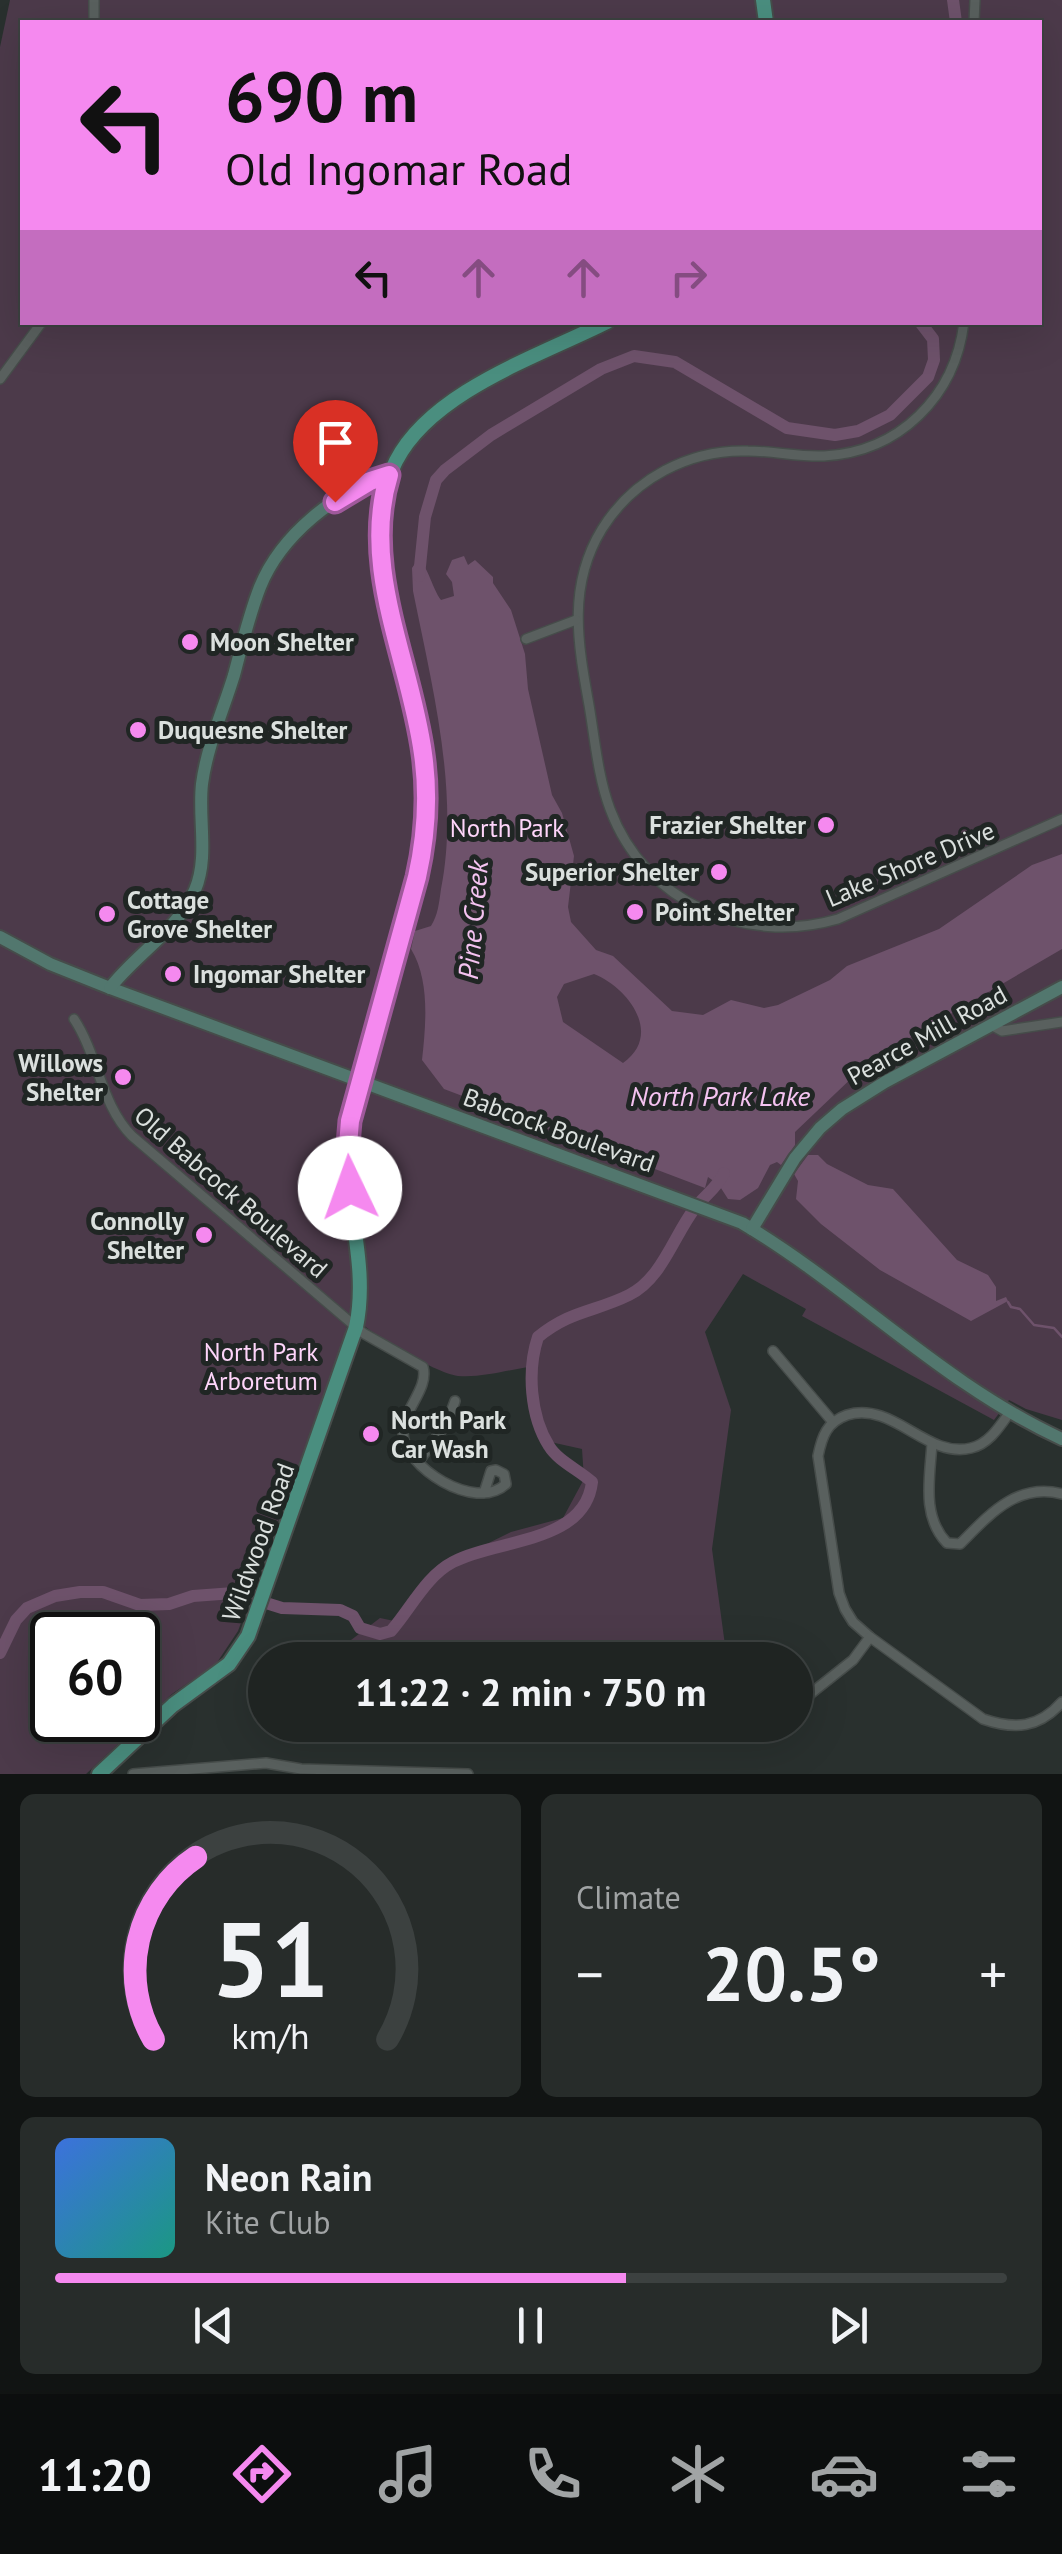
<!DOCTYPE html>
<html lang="en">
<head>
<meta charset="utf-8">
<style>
	body { margin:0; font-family:"PT Sans",sans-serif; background:#272c2a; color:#f1f3f6; height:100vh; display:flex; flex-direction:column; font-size:38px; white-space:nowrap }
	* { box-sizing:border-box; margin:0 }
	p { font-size:32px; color:#a1a4a5 }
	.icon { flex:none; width:55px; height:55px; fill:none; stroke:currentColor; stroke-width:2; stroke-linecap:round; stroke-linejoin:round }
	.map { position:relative; height:1774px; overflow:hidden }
	.side { display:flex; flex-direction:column; gap:20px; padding:20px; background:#111413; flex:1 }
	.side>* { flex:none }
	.guide { position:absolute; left:20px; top:20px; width:1022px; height:305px; border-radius:0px; box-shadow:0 10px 40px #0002,0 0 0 2px #3c4140; background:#f589ef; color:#111; overflow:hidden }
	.speed { position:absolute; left:30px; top:1612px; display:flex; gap:20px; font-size:50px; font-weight:700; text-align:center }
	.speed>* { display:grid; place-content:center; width:130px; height:130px; border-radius:50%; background:#1f2422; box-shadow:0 10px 40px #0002,0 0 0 2px #3c4140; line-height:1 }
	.speed .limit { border:5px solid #111; border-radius:15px; background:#fff; color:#111 }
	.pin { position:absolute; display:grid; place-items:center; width:85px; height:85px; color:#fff; margin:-102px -42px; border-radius:50% 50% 50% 0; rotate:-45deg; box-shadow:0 0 10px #0007 }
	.pin .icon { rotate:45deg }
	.me { position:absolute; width:110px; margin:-55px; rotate:357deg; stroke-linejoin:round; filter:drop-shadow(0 0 8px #0008) }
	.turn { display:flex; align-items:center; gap:35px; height:210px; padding:0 40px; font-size:45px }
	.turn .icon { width:130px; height:130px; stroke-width:2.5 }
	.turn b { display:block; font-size:70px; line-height:85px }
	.lanes { display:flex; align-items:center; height:95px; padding:0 40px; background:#0003; justify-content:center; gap:50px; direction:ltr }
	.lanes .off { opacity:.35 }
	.big { font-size:75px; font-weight:600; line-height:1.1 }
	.side .tile { flex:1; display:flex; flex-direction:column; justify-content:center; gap:15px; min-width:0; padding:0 35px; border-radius:15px; background:#272c2a }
	.side .dial { align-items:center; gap:0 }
	.dial svg { height:260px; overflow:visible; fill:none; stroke:#3c4140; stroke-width:7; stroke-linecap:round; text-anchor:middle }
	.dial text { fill:#f1f3f6; stroke:none }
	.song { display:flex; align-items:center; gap:30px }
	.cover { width:120px; height:120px; border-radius:15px; background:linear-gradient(135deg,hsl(220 70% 55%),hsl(170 70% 35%)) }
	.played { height:10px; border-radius:5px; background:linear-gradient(90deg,#f589ef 60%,#3c4140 60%) }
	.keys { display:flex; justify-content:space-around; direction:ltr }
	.heat { display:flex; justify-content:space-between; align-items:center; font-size:55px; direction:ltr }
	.side .tiles { flex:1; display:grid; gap:20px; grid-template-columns:1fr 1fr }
	.tile:last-child { grid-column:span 2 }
	.trip { position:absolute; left:248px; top:1642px; width:565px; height:100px; border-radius:50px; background:#1f2422; box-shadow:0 10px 40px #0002,0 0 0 2px #3c4140; font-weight:600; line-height:100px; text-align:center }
	.tabs { display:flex; height:160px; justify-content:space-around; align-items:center; background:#0c0e0e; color:#a1a4a5 }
	.tabs .icon { width:70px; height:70px }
	.tabs .selected { color:#f589ef }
	.tabs b { font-size:45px; color:#f1f3f6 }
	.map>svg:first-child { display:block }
</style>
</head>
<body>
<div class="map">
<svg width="1062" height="1774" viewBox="0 0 1062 1774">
	<rect width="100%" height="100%" fill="#29302e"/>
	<path fill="#4c3a4a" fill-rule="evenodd" d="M10,0H1062V1420L1026,1409L1009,1400L994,1420L802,1316L806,1309L743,1274L705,1332L731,1410L712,1549L727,1660H372L330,1656L380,1618L399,1622L450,1562L511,1532L563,1518L584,1479L582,1449L546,1441L529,1367C507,1370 481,1378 458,1376C432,1372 369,1332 349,1314L343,1344L238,1631L216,1664L172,1694L86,1774H0V47ZM22,22H1040V322H22ZM52,1635H138V1720H52Z"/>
	<g fill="#6e526b" fill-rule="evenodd">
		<path d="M464,556L468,565L475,560L493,577V583L511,610L525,654L528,689L552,795L562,813L574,856L568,907L571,922L596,950L613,956L672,1011L703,1015L731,1000L764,1008L778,1005L830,980L847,966L939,929L1032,865L1062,854V949L894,1047L857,1073L795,1132V1145L781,1165L777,1162L770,1165L758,1188L740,1200L728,1199L719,1185L708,1177L705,1188L444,1089L422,1060C426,1024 430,980 411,949L415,931L431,926C438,915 439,903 441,889C460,793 432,686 413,591L412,568L418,559C429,568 432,588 441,600L454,596L452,582L446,574L452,560ZM594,974C629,988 663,1035 623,1063L563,1022L557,997L564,984Z"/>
		<polygon points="808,1155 818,1155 827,1164 868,1185 893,1189 957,1260 988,1275 996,1287 996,1301 1006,1297 1008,1301 971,1321 880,1270 821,1224 796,1199 798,1181 794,1174"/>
	</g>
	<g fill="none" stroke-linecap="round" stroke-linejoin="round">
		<polyline stroke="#6e526b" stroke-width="2.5" points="1008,1302 1011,1307 1020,1309 1034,1325 1054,1328 1062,1337"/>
		<g stroke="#6e526b" stroke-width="12">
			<polyline points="953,0 956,22"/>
			<polyline points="419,576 425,517 436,480 445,470 491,435 601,369 634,356 675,362 787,428 835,435 858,431 890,415 928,377 934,360 933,339 920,322"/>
			<path d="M0,1653L16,1620L27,1608L55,1596L80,1592H103L140,1605L169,1604L193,1596L234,1593L282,1608L340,1610L353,1616L360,1628L380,1634L391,1631C411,1608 426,1576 453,1562C496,1539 585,1544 592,1482C579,1470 558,1461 549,1446C530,1416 527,1370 538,1337C571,1310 595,1312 629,1295C662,1279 674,1235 695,1208C705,1195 717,1188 724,1173"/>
		</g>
		<g stroke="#464c4a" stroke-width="12">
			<g id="street">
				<polyline points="94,0 94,22"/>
				<polyline points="974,22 975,0"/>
				<path d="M964,322C955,397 899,452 824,456C798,457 773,451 748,451C689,449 633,479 602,529C567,586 578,644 589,705C595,740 598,777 610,809C645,903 745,946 838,919L1062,819"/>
				<polyline points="0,379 42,322"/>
				<polyline points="526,639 576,620"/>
				<path d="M74,1019C98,1055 101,1105 132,1136L363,1333L423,1367C429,1389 403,1409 403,1433C403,1466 475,1513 506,1484L504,1474L496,1470L491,1471L484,1493"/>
				<polyline points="991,1025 1002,1031 1062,1022"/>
				<polyline points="773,1351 832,1421"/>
				<path d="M1010,1412C1000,1426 989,1444 971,1448C926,1459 894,1401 847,1415C827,1422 822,1436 818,1456L839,1593L845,1609L853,1622L870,1637L983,1719C1015,1730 1039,1728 1062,1702"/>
				<path d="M932,1443C930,1477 921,1516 947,1543L960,1544C989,1515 1017,1482 1062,1494"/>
				<polyline points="419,1461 447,1423 455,1401"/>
				<polyline points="795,1706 853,1660 870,1637"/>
				<polyline points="133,1774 266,1763 301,1769 468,1774"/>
			</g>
		</g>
		<g stroke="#464c4a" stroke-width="16">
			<g id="secondary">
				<path d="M0,937L50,964L110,988L742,1223C853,1289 944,1385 1062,1439"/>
				<path d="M110,988C135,955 179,929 195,890C209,857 198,819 202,784C207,746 223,711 234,675C242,645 249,615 260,587C281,535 336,491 389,475"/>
				<polyline points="752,1229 795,1158 820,1128 842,1109 885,1082 1062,987"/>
			</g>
		</g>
		<g stroke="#464c4a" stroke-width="18">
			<g id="primary">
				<polyline points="763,0 766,22"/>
				<path d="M99,1774L173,1705L229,1664L248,1636L356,1327C370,1261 341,1197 348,1132C351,1109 358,1087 364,1065C390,965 440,853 422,748C407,661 353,545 396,461C432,391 539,356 607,322"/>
			</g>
		</g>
		<use href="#street" stroke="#59605e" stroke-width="9"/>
		<use href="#secondary" stroke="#52776e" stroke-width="12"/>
		<use href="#primary" stroke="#4a8e7f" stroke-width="14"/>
	</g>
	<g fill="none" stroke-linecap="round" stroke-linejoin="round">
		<g stroke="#9f599b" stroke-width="25">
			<path id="route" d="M335,502L370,481L389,475C360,568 411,662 423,754C429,796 426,837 417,877L350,1121L347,1157L350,1188"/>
		</g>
		<use href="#route" stroke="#f589ef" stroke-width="18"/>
	</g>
	<g fill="#f589ef" stroke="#202624" stroke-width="4">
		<circle cx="190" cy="642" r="10"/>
		<circle cx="138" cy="730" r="10"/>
		<circle cx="826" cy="825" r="10"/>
		<circle cx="719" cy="872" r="10"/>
		<circle cx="635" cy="912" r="10"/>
		<circle cx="107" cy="914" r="10"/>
		<circle cx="173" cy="974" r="10"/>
		<circle cx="123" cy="1077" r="10"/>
		<circle cx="204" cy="1235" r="10"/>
		<circle cx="371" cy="1434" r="10"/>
	</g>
	<g text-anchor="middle" stroke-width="10" stroke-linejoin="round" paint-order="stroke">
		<g font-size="25" font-weight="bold" fill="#dbe0de" stroke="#202624" text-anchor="start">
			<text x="210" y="651">Moon Shelter</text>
			<text x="158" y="739">Duquesne Shelter</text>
			<text x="806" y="834" text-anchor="end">Frazier Shelter</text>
			<text x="699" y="881" text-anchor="end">Superior Shelter</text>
			<text x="127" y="909">Cottage<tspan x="127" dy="29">Grove Shelter</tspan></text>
			<text x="655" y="921">Point Shelter</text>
			<text x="193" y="983">Ingomar Shelter</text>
			<text x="103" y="1072" text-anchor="end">Willows<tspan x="103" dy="29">Shelter</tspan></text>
			<text x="184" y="1230" text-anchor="end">Connolly<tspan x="184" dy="29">Shelter</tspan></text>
			<text x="391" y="1429">North Park<tspan x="391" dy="29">Car Wash</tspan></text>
		</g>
		<g font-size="25" fill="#fed5fa" stroke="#202624">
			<text x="507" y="837">North Park</text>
			<text x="261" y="1361">North Park<tspan x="261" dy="29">Arboretum</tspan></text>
		</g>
		<g font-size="25" fill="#dbe0de" stroke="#202624">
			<text transform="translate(910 864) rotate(-23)" y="9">Lake Shore Drive</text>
			<text transform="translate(927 1035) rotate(-29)" y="9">Pearce Mill Road</text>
			<text transform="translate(559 1130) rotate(20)" y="9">Babcock Boulevard</text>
			<text transform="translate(231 1192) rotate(41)" y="9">Old Babcock Boulevard</text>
			<text transform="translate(258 1542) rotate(-70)" y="9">Wildwood Road</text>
		</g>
		<g font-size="28" font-style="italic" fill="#f5c3f1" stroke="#202624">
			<text transform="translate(473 920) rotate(-85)" y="10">Pine Creek</text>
			<text x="720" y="1106">North Park Lake</text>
		</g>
	</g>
</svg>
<div class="speed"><div class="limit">60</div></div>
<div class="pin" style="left:335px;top:502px;background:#d93025"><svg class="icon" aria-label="arrive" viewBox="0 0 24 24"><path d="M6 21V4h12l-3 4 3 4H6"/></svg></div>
<svg class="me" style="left:350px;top:1188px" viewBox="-20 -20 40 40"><circle r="19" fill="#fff"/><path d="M0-13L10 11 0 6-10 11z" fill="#f589ef"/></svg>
<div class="trip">11:22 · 2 min · 750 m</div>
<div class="guide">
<div class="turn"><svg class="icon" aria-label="left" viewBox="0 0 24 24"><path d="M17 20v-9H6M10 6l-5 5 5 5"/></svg><div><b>690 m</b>Old Ingomar Road</div></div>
<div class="lanes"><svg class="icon" aria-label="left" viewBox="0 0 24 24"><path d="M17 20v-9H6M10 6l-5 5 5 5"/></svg><svg class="icon off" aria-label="ahead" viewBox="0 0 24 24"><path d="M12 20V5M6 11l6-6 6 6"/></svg><svg class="icon off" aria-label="ahead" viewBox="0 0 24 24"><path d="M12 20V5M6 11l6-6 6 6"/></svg><svg class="icon off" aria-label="right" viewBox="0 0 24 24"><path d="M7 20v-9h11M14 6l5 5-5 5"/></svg></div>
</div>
</div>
<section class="side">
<div class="tiles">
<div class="tile dial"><svg viewBox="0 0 100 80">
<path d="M14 69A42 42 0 1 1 86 69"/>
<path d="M14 69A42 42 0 0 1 27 13" stroke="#f589ef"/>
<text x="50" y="56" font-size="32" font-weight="700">51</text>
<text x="50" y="72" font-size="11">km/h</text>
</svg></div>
<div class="tile"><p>Climate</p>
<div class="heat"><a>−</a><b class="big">20.5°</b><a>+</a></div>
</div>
<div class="tile">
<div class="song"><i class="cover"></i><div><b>Neon Rain</b><p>Kite Club</p></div></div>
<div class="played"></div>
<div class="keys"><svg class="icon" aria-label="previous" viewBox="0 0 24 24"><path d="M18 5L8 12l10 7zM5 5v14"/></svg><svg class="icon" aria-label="pause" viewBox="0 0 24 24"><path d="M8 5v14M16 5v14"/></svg><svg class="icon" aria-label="next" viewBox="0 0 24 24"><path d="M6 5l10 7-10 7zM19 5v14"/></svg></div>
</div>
</div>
</section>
<nav class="tabs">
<b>11:20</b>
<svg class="icon selected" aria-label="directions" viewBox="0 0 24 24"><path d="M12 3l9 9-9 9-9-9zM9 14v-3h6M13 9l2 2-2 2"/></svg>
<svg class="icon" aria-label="music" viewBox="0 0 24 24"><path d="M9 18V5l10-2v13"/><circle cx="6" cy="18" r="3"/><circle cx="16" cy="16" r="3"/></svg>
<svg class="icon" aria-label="phone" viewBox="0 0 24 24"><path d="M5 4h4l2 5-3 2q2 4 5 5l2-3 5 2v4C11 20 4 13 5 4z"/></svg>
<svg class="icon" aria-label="climate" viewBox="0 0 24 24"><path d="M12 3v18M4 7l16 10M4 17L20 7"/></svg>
<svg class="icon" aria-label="car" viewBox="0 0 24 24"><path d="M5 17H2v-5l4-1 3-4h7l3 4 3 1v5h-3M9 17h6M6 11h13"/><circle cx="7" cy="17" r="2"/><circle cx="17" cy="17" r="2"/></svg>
<svg class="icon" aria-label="filters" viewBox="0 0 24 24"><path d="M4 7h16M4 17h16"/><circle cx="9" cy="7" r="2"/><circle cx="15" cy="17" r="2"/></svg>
</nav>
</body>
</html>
